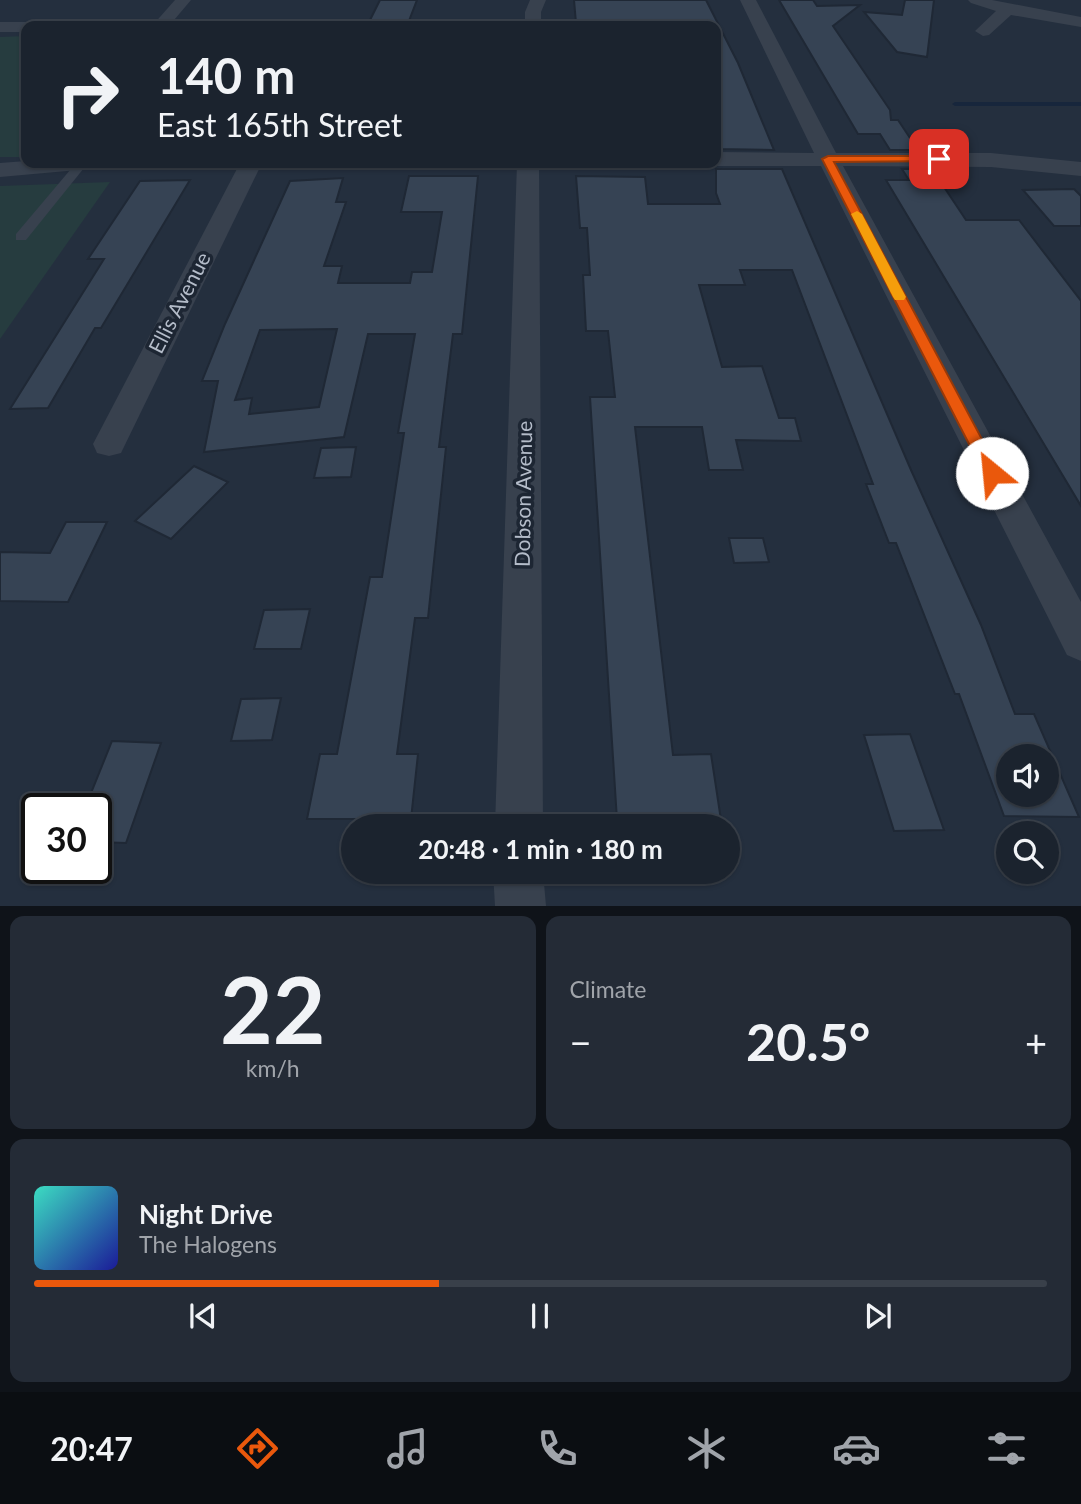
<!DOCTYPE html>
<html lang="en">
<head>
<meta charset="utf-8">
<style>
	body { margin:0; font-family:Lato,sans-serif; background:#242b36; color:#f1f3f6; height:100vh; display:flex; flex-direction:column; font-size:26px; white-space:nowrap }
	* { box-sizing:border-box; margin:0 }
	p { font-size:23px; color:#a0a4aa }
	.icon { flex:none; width:38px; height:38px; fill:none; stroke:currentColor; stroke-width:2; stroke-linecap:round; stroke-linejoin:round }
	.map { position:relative; height:906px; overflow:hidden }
	.details { display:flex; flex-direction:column; gap:10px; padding:10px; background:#0f1319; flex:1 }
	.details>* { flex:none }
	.top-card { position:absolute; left:21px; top:21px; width:700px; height:147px; border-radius:14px; box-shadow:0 2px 5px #0004,0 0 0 2px #39404a; background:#1b232e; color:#f1f3f6; overflow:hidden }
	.fabs { position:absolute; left:996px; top:744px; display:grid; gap:14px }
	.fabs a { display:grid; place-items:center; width:63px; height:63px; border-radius:50%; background:#1b232e; box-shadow:0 2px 5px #0004,0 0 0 2px #39404a; font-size:35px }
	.speed { position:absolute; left:21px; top:793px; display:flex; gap:14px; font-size:35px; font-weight:700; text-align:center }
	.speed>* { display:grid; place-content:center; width:91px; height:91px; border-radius:50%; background:#1b232e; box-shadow:0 2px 5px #0004,0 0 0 2px #39404a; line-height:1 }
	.speed .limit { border:4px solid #111; border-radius:10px; background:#fff; color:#111 }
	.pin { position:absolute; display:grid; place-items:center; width:60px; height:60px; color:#fff; margin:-30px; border-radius:14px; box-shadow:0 4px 10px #0006 }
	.me { position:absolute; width:77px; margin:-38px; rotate:332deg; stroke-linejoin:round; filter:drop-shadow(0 0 5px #0008) }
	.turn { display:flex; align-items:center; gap:24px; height:147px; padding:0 21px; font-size:32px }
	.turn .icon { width:91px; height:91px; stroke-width:2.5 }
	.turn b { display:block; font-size:49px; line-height:60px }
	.big { font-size:52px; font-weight:700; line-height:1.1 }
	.details .widget { flex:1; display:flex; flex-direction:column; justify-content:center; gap:10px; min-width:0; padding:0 24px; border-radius:14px; background:#242b36 }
	.details .dial { align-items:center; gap:0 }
	.dial b { font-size:91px; line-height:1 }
	.song { display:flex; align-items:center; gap:21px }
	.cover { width:84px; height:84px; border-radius:10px; background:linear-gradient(135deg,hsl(170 70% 55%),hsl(240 70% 35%)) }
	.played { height:7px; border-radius:4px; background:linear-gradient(90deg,#ea580c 40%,#39404a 40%) }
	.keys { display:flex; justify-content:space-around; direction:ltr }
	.heat { display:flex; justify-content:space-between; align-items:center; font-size:38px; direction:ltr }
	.details .tiles { flex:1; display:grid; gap:10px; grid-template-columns:1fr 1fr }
	.widget:last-child { grid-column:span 2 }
	.trip { position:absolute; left:341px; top:814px; width:399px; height:70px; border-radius:35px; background:#1b232e; box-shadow:0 2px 5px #0004,0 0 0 2px #39404a; font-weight:700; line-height:70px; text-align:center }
	.menu { display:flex; height:112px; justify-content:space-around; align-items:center; background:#0b0e12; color:#a0a4aa }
	.menu .icon { width:49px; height:49px }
	.menu .selected { color:#ea580c }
	.menu b { font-size:32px; color:#f1f3f6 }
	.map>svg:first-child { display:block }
</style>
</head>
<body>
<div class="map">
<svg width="1081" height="906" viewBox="0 0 1081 906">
	<rect width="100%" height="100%" fill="#242f3e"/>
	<g fill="#263c3f">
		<polygon points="26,36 26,157 0,157 0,37"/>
		<polygon points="110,182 0,339 0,186"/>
	</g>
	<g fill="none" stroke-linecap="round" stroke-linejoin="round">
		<polygon fill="#17263c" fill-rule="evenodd" points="1081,102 1081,106 955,106 952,104 955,102"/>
	</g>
	<g fill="#364354" stroke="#1f2835" stroke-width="2" fill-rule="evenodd">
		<polygon points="380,0 417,0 407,26 367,26"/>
		<polygon points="574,0 706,0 738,63 774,150 716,149 716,26 576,23"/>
		<polygon points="779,0 813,0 817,6 860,5 833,26 890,110 891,120 898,120 918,150 890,150 880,134 858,134"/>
		<polygon points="905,0 934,0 927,57 897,52 864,12 902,15"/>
		<path d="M716,169H782L911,470L981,625L1015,714H1034L1079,817L1004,816L959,694H955L896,543H889L866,484H873L792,270H740L745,285H699L722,367L762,366L779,418H795L801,441L736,440L743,470H709L702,427H635L673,755L711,754L721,820H617L590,397H615L608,331H586L583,275H590L587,228H580L576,176L645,177L648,204H720L716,193ZM1008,756H1046V794H1008Z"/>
		<polygon points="902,169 932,169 966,220 1019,220 1081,301 1081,506 886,180 909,180"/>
		<path d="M409,176H478L462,334H453L439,447H446L428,618H415L397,754H418L411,819H307L320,754H337L370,577H382L404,433H398L415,334H368L344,437L204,452L218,381H202L225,324L290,181L343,178L336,202H346L324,266H342L338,283H410L412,272H432L442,212H401ZM337,329L319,407L249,414L252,398L235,400L260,330Z"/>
		<polygon points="190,180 101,328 95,328 48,408 10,409 104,259 88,259 140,181"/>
		<polygon points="1074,189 1081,196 1081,226 1054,226 1023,190"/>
		<polygon points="356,447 351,477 314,478 321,448"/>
		<polygon points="194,466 228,482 171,539 135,521"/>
		<polygon points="66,522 107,522 68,602 0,601 0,552 50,553"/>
		<polygon points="729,538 763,538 769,562 734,563"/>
		<polygon points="310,609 301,649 254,649 264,610"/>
		<polygon points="281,698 272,740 231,741 241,699"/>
		<polygon points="910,734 944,830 894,831 864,735"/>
		<polygon points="112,741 161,743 126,843 96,842 96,808 85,808"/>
	</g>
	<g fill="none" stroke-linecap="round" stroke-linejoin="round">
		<polygon fill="#38414e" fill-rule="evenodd" points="76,163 88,163 26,240 16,240 16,234"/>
		<g fill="#38414e" fill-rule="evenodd">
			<polygon points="175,0 191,0 169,26 152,26"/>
			<polygon points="530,0 546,0 541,12 541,26 525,26 525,12"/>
			<polygon points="740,0 756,0 836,153 991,153 1081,162 1081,176 991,167 843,166 1081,602 1081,661 1067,655 821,166 716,166 708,163 716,163 716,152 814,153"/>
			<polygon points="968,0 992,0 1081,17 1081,27 1011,15 989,35 983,36 975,31 996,11 971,3"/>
			<polygon points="245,21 310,21 318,26 237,26"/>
			<polygon points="0,22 26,22 34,26 26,26 26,32 0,32"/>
			<polygon points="26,161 26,163 89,163 86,168 78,170 0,177 0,163"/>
			<polygon points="240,163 262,163 121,453 109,456 97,453 93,444"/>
			<polygon points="517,163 539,163 543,826 495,826"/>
			<polygon points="493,872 543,872 546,906 495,906"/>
		</g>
	</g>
	<polygon fill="#ea580c" stroke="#983908" stroke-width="2" points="939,156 942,157 942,161 834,162 1000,473 992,480 984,473 822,159 828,156"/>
	<polygon fill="#f59e0b" points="857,211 862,214 906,297 904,300 895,300 893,297 851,214"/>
	<g text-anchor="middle" stroke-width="7" stroke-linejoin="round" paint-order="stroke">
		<g font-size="21" fill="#b4bcc9" stroke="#1d2633">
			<text transform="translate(180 303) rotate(-63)" y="7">Ellis Avenue</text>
			<text transform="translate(524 494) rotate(-89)" y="7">Dobson Avenue</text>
		</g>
	</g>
</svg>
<div class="fabs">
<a><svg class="icon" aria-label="sound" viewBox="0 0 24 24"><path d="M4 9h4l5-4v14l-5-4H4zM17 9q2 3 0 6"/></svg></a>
<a><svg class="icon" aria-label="search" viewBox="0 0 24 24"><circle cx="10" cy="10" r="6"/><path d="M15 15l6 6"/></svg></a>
</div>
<div class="speed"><div class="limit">30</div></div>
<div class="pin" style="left:939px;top:159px;background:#d93025"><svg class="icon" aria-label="arrive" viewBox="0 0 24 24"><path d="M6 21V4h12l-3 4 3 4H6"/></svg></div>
<svg class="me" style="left:992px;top:473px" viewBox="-20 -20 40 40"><circle r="19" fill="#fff"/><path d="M0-13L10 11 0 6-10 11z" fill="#ea580c"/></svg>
<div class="trip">20:48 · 1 min · 180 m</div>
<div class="top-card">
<div class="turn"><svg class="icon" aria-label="right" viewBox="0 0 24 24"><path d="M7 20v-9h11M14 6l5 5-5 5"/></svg><div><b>140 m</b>East 165th Street</div></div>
</div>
</div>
<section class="details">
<div class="tiles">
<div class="widget dial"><b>22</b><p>km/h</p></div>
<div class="widget"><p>Climate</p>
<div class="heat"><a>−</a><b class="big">20.5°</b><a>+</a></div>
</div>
<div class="widget">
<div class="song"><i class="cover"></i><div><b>Night Drive</b><p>The Halogens</p></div></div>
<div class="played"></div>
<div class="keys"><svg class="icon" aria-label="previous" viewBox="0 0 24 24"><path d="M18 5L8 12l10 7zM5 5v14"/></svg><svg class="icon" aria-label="pause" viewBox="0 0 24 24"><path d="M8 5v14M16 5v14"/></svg><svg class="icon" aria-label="next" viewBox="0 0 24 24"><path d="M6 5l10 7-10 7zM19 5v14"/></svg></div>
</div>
</div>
</section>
<nav class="menu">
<b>20:47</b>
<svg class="icon selected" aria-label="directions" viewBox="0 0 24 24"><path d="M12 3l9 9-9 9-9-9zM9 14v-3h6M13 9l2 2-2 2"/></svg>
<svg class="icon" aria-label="music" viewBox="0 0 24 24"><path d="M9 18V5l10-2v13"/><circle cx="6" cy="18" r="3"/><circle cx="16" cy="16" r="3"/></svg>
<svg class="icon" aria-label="phone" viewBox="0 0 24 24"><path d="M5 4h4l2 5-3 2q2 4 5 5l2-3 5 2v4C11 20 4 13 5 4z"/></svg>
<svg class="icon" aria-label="climate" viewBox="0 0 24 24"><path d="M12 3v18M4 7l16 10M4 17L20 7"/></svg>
<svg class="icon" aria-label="car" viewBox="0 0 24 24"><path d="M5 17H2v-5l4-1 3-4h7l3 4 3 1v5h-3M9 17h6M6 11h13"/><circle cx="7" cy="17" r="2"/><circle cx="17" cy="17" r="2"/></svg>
<svg class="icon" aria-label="filters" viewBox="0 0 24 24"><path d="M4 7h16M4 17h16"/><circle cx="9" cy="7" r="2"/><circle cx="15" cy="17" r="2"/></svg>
</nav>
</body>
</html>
